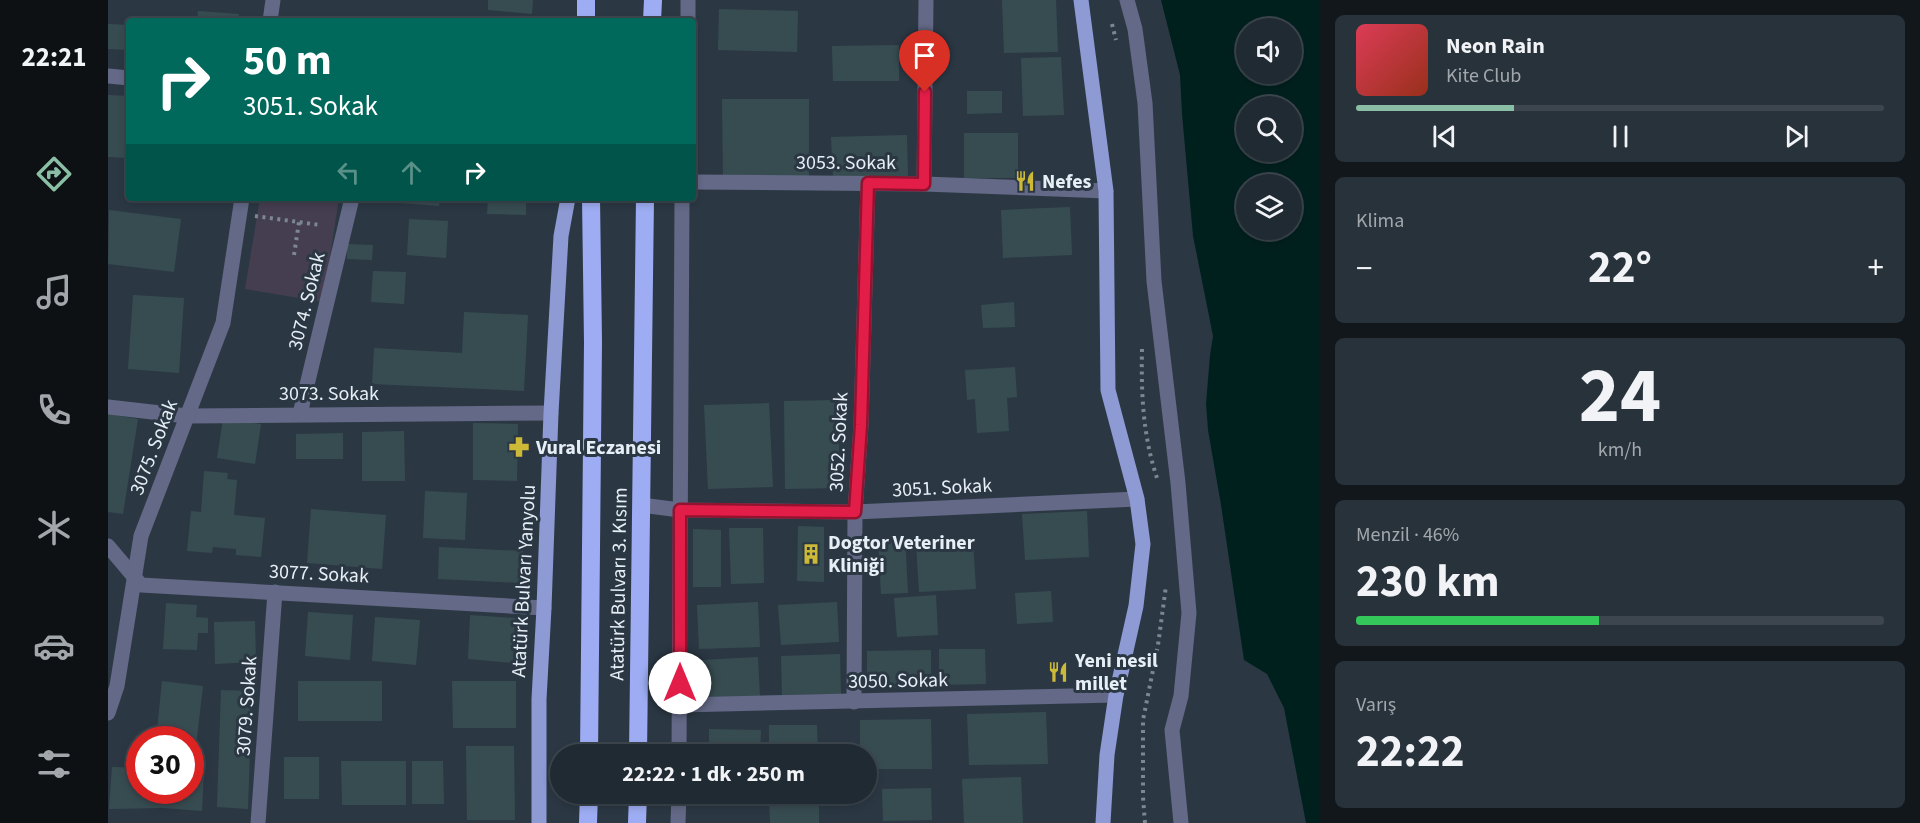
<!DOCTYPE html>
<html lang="tr">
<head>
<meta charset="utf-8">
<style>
	body { margin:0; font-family:"Source Sans 3",sans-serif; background:#28323b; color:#f1f3f6; height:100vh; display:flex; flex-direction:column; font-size:22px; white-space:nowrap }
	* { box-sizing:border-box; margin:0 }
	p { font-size:20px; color:#a2a7ac }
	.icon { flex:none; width:33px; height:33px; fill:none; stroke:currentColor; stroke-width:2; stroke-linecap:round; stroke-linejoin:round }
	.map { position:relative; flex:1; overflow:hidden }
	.side { display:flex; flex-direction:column; gap:15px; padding:15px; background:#12171c; width:600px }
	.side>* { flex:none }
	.guide { position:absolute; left:18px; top:18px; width:570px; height:183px; border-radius:6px; box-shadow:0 3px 9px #0003,0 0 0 2px #3d464e; background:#00695c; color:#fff; overflow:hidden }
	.fabs { position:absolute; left:1128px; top:18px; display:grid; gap:12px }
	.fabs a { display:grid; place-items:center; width:66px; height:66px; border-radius:50%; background:#202a33; box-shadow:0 3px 9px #0003,0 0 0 2px #3d464e; font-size:30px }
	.speed { position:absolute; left:18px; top:726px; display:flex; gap:12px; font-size:30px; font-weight:700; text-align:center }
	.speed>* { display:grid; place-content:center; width:78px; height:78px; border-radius:50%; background:#202a33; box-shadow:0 3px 9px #0003,0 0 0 2px #3d464e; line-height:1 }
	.speed .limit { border:9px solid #d22; background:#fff; color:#111 }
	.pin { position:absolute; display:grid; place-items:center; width:51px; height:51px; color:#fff; margin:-62px -26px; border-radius:50% 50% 50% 0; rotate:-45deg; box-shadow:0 0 6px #0007 }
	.pin .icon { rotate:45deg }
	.me { position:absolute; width:66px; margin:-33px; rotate:0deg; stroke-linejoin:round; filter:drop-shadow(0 0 4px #0008) }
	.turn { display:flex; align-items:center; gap:21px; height:126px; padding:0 18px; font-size:27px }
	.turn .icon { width:78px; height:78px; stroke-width:2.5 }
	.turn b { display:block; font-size:42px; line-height:51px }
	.lanes { display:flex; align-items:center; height:57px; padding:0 18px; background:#0003; justify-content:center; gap:30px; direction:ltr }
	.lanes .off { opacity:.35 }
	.big { font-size:45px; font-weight:700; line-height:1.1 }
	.side .card { flex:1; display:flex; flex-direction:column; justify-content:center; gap:9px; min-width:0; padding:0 21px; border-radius:9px; background:#28323b }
	.side .dial { align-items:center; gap:0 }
	.dial b { font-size:78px; line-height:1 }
	.song { display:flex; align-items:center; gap:18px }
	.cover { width:72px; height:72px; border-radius:9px; background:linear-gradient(135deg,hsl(350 70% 55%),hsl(10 70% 35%)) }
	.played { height:6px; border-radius:3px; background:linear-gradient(90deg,#8abfa5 30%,#3d464e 30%) }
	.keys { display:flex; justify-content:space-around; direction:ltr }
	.heat { display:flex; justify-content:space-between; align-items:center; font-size:33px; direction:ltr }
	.charge { height:9px; border-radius:4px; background:linear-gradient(90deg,#34c759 46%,#3d464e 0) }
	.trip { position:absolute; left:442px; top:744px; width:327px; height:60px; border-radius:30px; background:#202a33; box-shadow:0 3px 9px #0003,0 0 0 2px #3d464e; font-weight:700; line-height:60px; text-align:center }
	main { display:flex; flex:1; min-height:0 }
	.tab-bar { display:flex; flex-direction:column; width:108px; justify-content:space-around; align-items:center; background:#0d1114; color:#a2a7ac }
	.tab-bar .icon { width:42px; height:42px }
	.tab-bar .current { color:#8abfa5 }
	.tab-bar b { font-size:27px; color:#f1f3f6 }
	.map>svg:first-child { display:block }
</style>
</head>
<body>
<main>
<nav class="tab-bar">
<b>22:21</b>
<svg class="icon current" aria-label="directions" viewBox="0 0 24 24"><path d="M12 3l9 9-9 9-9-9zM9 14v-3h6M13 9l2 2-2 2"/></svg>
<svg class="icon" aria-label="music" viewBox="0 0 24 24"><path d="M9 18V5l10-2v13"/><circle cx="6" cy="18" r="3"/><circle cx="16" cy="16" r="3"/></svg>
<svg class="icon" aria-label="phone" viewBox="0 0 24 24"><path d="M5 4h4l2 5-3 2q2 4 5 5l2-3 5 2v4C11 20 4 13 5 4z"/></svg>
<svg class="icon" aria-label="climate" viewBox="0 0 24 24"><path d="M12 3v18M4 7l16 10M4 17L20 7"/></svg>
<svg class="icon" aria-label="car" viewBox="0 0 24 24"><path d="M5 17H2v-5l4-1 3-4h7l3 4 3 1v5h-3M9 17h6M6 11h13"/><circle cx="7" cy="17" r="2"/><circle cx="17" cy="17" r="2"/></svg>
<svg class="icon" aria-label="filters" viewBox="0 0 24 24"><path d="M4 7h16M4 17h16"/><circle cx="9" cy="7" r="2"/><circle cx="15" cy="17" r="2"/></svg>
</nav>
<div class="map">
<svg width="1212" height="823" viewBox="0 0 1212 823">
	<rect width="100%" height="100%" fill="#2b3844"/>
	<polygon fill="#453e51" points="152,198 231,198 215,302 137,289"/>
	<path fill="#00201e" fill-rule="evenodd" d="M1053,0H1212V823H1198L1176,708L1159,674L1136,660L1113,505L1100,430L1098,404L1102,355L1105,336L1085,236L1074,114L1072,75ZM1138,28H1184V74H1138ZM1138,106H1184V152H1138ZM1138,184H1184V230H1138Z"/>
	<g fill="#374c51">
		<polygon points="380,0 425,0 424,14 380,10"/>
		<polygon points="894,0 948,0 950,52 896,53"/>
		<polygon points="611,9 690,11 689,52 610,50"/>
		<polygon points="90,11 131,14 130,21 89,21"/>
		<polygon points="0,24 21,25 21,50 0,49"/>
		<polygon points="791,45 791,81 725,81 724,46"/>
		<polygon points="953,57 956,115 915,116 913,58"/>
		<polygon points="859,91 894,91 894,113 859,114"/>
		<polygon points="0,95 21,96 21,158 0,157"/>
		<polygon points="614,99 701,99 701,177 615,177"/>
		<rect x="856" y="133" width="54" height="45"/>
		<polygon points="799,135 800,176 725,178 723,137"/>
		<polygon points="75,198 113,198 112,202 75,200"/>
		<polygon points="278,198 332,198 331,206 278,202"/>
		<polygon points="380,198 418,198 418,215 379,214"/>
		<polygon points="962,207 964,255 895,258 893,210"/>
		<polygon points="1,210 73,219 66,272 0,264"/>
		<polygon points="301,219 340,221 338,258 299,255"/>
		<polygon points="239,244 265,245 264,260 239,259"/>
		<polygon points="265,271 298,272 296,304 263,302"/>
		<polygon points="25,295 76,298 71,373 20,369"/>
		<polygon points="906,302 907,327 875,328 873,305"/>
		<polygon points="356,312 420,315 416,391 264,384 266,348 354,353"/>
		<polygon points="907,367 909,397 899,398 901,431 869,433 867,399 859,400 857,370"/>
		<polygon points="730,400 732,488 677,489 676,401"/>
		<polygon points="661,403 665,487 600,489 596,405"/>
		<polygon points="0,414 30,419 15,514 0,512"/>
		<polygon points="115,419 153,424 147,464 109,458"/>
		<polygon points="365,423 410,424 409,481 365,480"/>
		<polygon points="296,431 297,481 254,481 254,432"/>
		<polygon points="235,433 235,459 188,459 188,434"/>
		<polygon points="96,471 120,473 119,479 129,480 126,515 157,518 153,557 128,555 128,549 105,547 104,553 79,551 83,511 93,512"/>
		<polygon points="317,491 359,493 357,540 315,538"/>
		<polygon points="203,509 278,515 274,569 199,563"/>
		<polygon points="979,511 981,557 917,560 914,514"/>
		<polygon points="690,526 716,527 716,582 689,581"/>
		<polygon points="621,528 655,528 656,583 623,584"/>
		<polygon points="585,529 613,530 613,587 585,587"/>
		<polygon points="797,536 800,593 773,594 770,537"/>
		<polygon points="865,541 868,589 811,592 808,544"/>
		<polygon points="331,547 415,551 413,583 330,579"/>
		<polygon points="943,591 945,622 909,624 907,593"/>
		<polygon points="828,595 830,635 789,637 786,598"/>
		<polygon points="650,602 652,647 591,649 589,605"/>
		<polygon points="729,602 731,642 673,645 670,605"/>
		<polygon points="58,603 89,605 88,617 100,618 100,633 90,633 89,650 55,649"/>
		<polygon points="200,612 245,615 242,660 197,656"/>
		<polygon points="362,615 407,618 405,663 360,659"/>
		<polygon points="267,617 312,620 308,665 264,661"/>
		<polygon points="147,621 148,662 107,664 106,622"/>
		<polygon points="831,649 877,649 878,684 831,685"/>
		<polygon points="823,650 823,687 759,688 759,651"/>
		<polygon points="732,654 733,694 674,695 673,656"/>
		<polygon points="650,657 652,697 595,700 593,660"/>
		<polygon points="54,681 95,686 87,755 82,755 82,740 48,740"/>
		<rect x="190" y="681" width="84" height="40"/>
		<polygon points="344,681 408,681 408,728 345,728"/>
		<polygon points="113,690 144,691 140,809 109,807"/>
		<polygon points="938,712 940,764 861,765 859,714"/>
		<polygon points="823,719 824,769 759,769 759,754 752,754 752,720"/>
		<polygon points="661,725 709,725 710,754 661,754"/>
		<polygon points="601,729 653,730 652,754 601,754"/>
		<polygon points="358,746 406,746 407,820 359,820"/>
		<rect x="176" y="757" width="35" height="42"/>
		<polygon points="233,761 298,761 298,805 234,805"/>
		<polygon points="304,761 335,761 336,804 304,804"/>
		<polygon points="4,767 32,768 32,790 82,790 82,770 96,771 94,811 55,808 1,809"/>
		<polygon points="913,777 915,823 856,823 854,779"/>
		<polygon points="823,788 824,820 775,821 774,789"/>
		<polygon points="661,794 711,794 711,823 662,823"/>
	</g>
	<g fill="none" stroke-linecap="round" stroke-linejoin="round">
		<g stroke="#7c8791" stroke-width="4" stroke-dasharray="3 4.5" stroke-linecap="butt">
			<polyline points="1004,24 1008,40"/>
			<polyline points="147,216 212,225"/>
			<polyline points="186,255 191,222"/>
			<path d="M1034,349C1033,395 1035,438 1050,481"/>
			<polyline points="1037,823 1035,797 1035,720 1050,645 1058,586"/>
		</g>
		<g stroke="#636986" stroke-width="15">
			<polyline points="1019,0 1027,29 1037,103 1046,281 1070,483 1081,613 1073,696 1064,730 1073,823"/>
			<polyline points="162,21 165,0"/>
			<polyline points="580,21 580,0"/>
			<polyline points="0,76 21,78"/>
			<polyline points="585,182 816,184 998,191"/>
			<polyline points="816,184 818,0"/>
			<polyline points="0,407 79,416 443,413"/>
			<polyline points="192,414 244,198"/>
			<polyline points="533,505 572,510 747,512 1029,499"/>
			<polyline points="0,546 33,585 436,608"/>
			<polyline points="746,702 747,512 753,425 760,183"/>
			<polyline points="572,705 1008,695"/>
			<polyline points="0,713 9,686 33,536 115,323 134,198"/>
			<polyline points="571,754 574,198"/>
			<polyline points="150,823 167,592"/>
			<polyline points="570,823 571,794"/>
		</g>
		<g stroke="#8e9ad4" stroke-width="15">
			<polyline points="973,0 998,191 1000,390 1029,499 1035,544 1028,606 1008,695 999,755 995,823"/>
			<polyline points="431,823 431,699 436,608 443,413 453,236 460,198"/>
		</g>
		<g stroke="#9eadf3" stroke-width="18">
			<polyline points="478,0 478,21"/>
			<polyline points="544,21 545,0"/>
			<polyline points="481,754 485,342 483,198"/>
			<polyline points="530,754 537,198"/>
			<polyline points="480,823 481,794"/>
			<polyline points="529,823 530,794"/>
		</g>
	</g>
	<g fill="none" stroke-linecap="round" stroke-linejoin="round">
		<g stroke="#92132f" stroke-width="15">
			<polyline id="route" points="572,683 572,510 747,512 753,425 760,183 816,184 817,92"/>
		</g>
		<use href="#route" stroke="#e11d48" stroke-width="10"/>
	</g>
	<defs>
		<g id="restaurant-bare" transform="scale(1.62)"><path d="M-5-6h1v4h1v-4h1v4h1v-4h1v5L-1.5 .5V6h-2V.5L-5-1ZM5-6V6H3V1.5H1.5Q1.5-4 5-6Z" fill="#cdb938" stroke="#2b3844" stroke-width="2.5" paint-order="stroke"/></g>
		<g id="pharmacy-bare" transform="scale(1.62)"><path d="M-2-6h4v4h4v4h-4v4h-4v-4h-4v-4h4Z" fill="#cdb938" stroke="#2b3844" stroke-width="2.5" paint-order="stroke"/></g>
		<g id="building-bare" transform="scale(1.62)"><path d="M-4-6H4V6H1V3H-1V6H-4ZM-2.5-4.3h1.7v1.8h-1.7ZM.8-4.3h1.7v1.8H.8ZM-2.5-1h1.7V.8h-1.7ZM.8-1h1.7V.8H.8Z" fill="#cdb938" stroke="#2b3844" stroke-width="2.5" paint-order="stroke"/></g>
	</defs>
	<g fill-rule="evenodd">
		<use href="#restaurant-bare" x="917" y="181"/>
		<use href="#pharmacy-bare" x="411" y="447"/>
		<use href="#building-bare" x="703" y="554"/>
		<use href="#restaurant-bare" x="950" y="672"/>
	</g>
	<g text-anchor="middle" stroke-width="6" stroke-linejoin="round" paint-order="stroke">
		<g font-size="20" fill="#e6eef6" stroke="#2b3844">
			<text x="738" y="169">3053. Sokak</text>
			<text transform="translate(198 301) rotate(-76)" y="7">3074. Sokak</text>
			<text x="221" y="400">3073. Sokak</text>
			<text transform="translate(730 442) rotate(-87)" y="7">3052. Sokak</text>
			<text transform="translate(45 447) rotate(-69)" y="7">3075. Sokak</text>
			<text transform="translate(834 487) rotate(-3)" y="7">3051. Sokak</text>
			<text transform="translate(211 573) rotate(3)" y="7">3077. Sokak</text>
			<text transform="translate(415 581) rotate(-87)" y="7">Atatürk Bulvarı Yanyolu</text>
			<text transform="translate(510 584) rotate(-89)" y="7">Atatürk Bulvarı 3. Kısım</text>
			<text transform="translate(790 680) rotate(-1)" y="7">3050. Sokak</text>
			<text transform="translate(138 706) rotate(-86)" y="7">3079. Sokak</text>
		</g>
		<g font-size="20" font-weight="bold" fill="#e6eef6" stroke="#2b3844" text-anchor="start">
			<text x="934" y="188">Nefes</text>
			<text x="428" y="454">Vural Eczanesi</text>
			<text x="720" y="549">Dogtor Veteriner<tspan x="720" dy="23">Kliniği</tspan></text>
			<text x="967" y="667">Yeni nesil<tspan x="967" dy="23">millet</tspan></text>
		</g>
	</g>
</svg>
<div class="fabs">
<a><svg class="icon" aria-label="sound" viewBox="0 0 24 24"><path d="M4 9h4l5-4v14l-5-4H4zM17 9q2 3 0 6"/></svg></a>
<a><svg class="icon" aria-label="search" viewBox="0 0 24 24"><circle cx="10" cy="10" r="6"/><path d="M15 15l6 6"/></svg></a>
<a><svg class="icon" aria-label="layers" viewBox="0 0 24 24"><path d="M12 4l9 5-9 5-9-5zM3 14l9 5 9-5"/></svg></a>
</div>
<div class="speed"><div class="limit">30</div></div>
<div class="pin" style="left:817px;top:92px;background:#d93025"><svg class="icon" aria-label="arrive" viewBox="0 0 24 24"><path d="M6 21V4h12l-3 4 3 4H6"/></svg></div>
<svg class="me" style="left:572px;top:683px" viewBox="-20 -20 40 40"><circle r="19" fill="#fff"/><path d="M0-13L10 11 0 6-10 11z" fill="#e11d48"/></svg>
<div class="trip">22:22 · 1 dk · 250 m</div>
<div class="guide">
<div class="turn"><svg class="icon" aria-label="right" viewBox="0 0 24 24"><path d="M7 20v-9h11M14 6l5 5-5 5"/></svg><div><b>50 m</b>3051. Sokak</div></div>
<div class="lanes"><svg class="icon off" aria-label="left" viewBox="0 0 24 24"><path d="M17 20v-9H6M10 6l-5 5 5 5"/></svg><svg class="icon off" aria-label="ahead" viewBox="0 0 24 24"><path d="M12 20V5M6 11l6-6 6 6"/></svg><svg class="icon" aria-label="right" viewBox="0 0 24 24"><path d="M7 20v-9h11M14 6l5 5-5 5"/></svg></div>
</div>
</div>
<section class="side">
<div class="card">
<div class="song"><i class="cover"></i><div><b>Neon Rain</b><p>Kite Club</p></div></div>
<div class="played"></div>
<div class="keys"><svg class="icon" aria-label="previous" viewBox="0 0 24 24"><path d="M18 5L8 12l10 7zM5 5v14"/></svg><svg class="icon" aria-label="pause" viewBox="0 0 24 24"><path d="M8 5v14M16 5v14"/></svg><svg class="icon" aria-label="next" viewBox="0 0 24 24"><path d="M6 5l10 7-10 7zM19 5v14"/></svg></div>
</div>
<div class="card"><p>Klima</p>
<div class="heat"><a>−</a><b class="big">22°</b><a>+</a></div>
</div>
<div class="card dial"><b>24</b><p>km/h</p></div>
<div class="card"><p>Menzil · 46%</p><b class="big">230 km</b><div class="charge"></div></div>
<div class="card"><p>Varış</p><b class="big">22:22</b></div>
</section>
</main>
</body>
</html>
